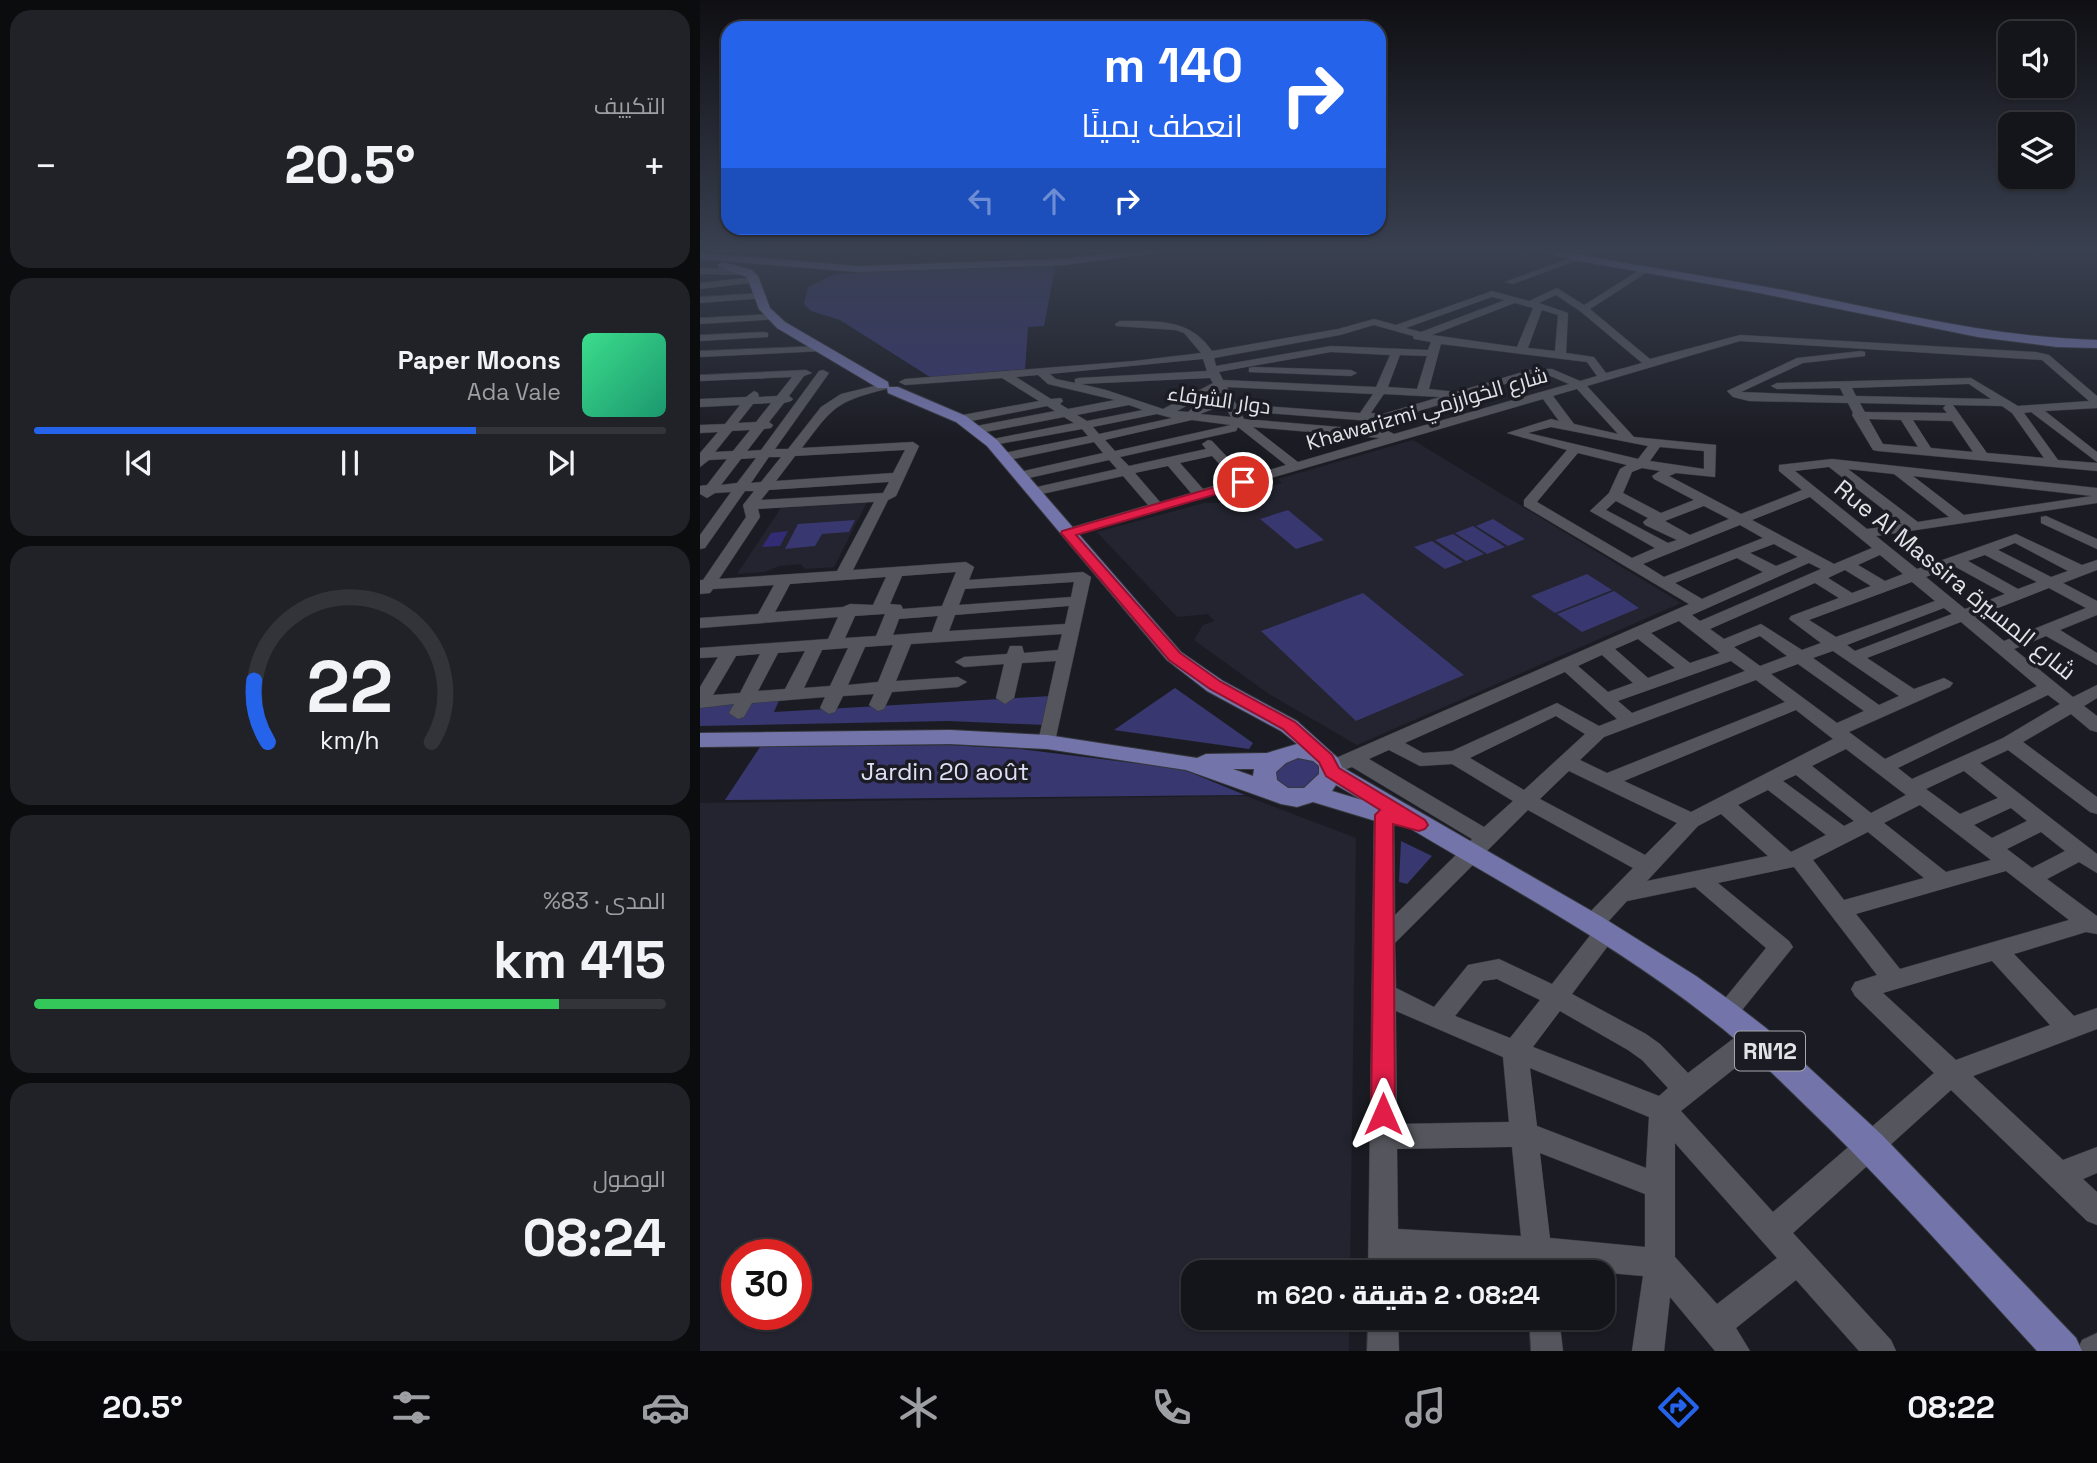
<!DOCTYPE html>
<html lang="ar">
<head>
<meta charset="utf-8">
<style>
	body { margin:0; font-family:"Space Grotesk",Cairo,sans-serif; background:#212227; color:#f1f3f6; direction:rtl; height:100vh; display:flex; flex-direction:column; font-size:26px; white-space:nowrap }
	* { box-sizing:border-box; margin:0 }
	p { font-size:23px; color:#9d9fa2 }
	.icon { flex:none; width:38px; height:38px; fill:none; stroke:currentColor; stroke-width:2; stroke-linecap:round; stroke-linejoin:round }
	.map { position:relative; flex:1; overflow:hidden; direction:ltr }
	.sheet { display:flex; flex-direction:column; gap:10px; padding:10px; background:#0b0c0e; width:700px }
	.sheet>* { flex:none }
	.top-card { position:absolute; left:21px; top:21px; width:665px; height:214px; border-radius:21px; box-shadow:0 2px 5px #0004,0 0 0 2px #333439; direction:rtl; background:#2563eb; color:#fff; overflow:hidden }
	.buttons { position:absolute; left:1298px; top:21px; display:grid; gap:14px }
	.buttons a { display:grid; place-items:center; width:77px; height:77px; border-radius:14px; background:#14151a; box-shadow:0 2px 5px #0004,0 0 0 2px #333439; font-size:35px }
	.speed { position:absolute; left:21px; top:1239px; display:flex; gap:14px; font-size:35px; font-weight:700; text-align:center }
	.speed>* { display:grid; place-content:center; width:91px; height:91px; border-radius:50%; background:#14151a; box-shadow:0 2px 5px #0004,0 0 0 2px #333439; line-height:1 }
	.speed .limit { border:10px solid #d22; background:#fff; color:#111 }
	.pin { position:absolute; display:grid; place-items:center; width:60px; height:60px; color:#fff; margin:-30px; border:4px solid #fff; border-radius:50%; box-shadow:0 2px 7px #0007 }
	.me { position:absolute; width:77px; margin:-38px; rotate:0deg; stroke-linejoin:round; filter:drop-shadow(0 0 5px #0008) }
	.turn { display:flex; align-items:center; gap:24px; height:147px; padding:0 28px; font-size:32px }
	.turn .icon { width:91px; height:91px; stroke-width:2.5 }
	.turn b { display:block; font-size:49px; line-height:60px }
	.lanes { display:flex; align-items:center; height:66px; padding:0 28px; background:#0003; justify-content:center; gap:35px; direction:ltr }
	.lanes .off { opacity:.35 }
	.big { font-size:52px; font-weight:800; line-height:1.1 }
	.sheet .tile { flex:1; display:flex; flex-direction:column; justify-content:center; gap:10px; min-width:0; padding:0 24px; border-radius:21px; background:#212227 }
	.sheet .dial { align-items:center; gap:0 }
	.dial svg { height:182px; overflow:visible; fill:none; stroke:#333439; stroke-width:7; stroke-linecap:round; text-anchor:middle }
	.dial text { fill:#f1f3f6; stroke:none }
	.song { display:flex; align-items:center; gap:21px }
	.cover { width:84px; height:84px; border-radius:10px; background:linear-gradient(135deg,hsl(150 70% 55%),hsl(160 70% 35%)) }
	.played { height:7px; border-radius:4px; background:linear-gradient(90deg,#2563eb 70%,#333439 70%) }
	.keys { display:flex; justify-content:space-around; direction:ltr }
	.heat { display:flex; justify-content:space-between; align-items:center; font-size:38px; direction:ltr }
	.charge { height:10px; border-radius:5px; background:linear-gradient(90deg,#34c759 83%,#333439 0) }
	.trip { position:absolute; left:481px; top:1260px; width:434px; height:70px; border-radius:21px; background:#14151a; box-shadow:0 2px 5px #0004,0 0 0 2px #333439; font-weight:800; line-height:70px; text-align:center; direction:rtl }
	.tab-bar { display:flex; height:112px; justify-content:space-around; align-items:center; background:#08080a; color:#9d9fa2 }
	.tab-bar .icon { width:49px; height:49px }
	.tab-bar .current { color:#2563eb }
	.tab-bar b { font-size:32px; color:#f1f3f6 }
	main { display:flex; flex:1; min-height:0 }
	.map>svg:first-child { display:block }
</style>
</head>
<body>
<main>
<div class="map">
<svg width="1397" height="1351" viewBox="0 0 1397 1351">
	<rect width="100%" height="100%" fill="#1b1c23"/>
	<g fill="#242430" fill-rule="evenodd">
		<polygon points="713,440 981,603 657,745 569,694 494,640 503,625 514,621 508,614 477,617 397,532 504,503 517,503 582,483 578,479"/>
		<polygon points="167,502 134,567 105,569 101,564 79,566 65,572 37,574 81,508"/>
		<path d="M546,796L656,838L650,1272H494V1318H649V1351H0V803ZM37,1255H96V1314H37Z"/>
	</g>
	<g fill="#38376f">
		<polygon points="356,264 344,326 328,327 325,369 230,377 140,320 111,311 104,304 108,287 135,274"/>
		<polygon points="588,510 624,540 596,549 560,519"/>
		<polygon points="793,519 825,539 808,546 776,526"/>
		<polygon points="155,520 149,532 122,534 115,546 85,549 98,524"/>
		<polygon points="773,526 805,547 787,554 755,533"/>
		<polygon points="753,534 784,554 766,561 735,540"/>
		<polygon points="732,541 763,562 745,569 714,547"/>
		<polygon points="887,574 912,590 855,613 831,596"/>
		<polygon points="914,591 939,608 882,632 857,614"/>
		<polygon points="663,593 764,675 656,721 561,631"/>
		<polygon points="475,688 553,743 549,749 414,730"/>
		<polygon points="81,696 74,712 351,696 344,725 248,721 0,726 0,704"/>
		<polygon points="249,745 320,749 482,769 545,795 25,800 60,747"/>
		<polygon points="604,757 617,762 623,771 609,789 579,788 573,769 589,758"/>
		<polygon points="701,841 732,856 707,884 699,882"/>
	</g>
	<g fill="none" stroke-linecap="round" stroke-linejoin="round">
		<path fill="#090031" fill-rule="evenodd" d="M213,250H246C239,256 220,256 213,250Z"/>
	</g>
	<polygon fill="#312c74" points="88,531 80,546 62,547 71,533"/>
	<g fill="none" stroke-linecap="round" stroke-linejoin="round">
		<g stroke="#36373c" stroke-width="1">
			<g id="minor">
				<polygon points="876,256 883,258 813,284 805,282"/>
				<path d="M946,266L951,269L949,271L890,309L950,359L1040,335L1336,352L1349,355L1397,396V408L1345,411L1397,452V462L1331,412L1324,413L1358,460L1397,463V471L1178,451L1173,450L1152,415L1153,413L1148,403L1049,401L1033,397L1027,391L1097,358L1161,351L1165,352V356L1103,363L1041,392L1144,396L1140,388L1077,389L1071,386L1077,383L1271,378L1318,406L1389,401L1342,360L1040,341L887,386L934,437L1016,445L1015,477L976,473L969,476L1041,514L1102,490L1079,471V465L1132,459L1397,488V503L1176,536L1217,569L1316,534L1382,565L1397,560V570L1363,583L1397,601V615L1360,630L1397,653V665L1346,636L1314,649L1373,697L1397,685V698L1384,706L1397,716V732L1390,730L1371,714L1323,742L1397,797V814L1390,812L1308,750L1280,763L1397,854V873L1379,862L1347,879L1397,916V934L1386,932L1314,954L1374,1016L1397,1008V1029L1273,1076L1363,1160L1397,1147V1173L1383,1179L1397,1192V1225L1387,1221L1251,1090L1093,1233L1191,1340L1196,1351H1159L1096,1280L1036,1328L1050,1351H1015L970,1297L964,1351H932L943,1276L853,1268L854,1272H824L823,1266L698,1258V1272H668L674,815L677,810H691L694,815L695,915L772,839L652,767L632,774L625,773L622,768L625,763L645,754L989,604L824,506V500L867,450L807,433L851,419L859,421L843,399L367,537L360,533L362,530L448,505L423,476L333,496L326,492L328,489L417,469L409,460L320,480L313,476L315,473L403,453L394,442L304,461L298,457L304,453L388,436L382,429L288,446V440L374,423L364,417L275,434L271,433V427L355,411L347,406L261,423L255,419L257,416L339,401L302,378L205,385L199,382L205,379L434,361L501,353L484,333L476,330L416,326L415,324L420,321C456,321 490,318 512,351L638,329L674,319L696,325L792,291L829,301L857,288L884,305ZM856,295L880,311L942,363L906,373L894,357L866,353L868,313L839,303ZM792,297L805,300L721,332L706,328ZM815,303L833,308L817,347L732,335ZM842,310L858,315L855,351L828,348ZM674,325L713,336L714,339L731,342L728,350L631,346L516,366L514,358L640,335ZM741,344L887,362L897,376L880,381L852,369H833L756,392L729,389ZM631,352L690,355L676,387L523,380L519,372ZM700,355L727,356L717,389L688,387ZM503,359L507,371L379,378L375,379V383L356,379L350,374ZM338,375L348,384L415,400L368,409L360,404L363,401L361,398L351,399L316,377ZM834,375H848L869,384L694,434L688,431L544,419L540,411L684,422ZM510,378L513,383L463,409L406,390L381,384ZM1269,384L1291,399L1156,396L1152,388ZM527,387L673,394L660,413L536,404ZM877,389L918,434L874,424L853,396ZM517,390L521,398L496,405L488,412L477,411ZM684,394L740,397L683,414L671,413ZM1160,403L1246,405L1243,408L1247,413L1165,412ZM429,405L443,410L387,421L377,415ZM524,405L531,417L500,414ZM1253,405L1302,406L1312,413L1344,458L1287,453ZM457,414L472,418L399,434L393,427ZM1169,419L1201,420L1218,447L1183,444ZM492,420L531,425L415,451L405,440ZM1213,420L1252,421L1273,452L1231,448ZM538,427L586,465L546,477L512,441L508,440L502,444L506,449L429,466L420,457L536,431ZM553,427L680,438L598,462ZM851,427L948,446L938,459L828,433ZM960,447L1004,451V469L950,461ZM878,453L927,465L920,469L909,493L890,511L955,548L932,558L837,502ZM512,456L534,480L503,489L480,463ZM468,466L491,493L460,502L435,473ZM1129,467L1202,524L1167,529L1095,471ZM942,468L960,471L952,476L954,479L994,500L961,513L923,493L932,472ZM1148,469L1194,474L1249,517L1218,522ZM1213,476L1392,496L1264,515ZM1110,497L1172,548L1134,564L1052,520ZM916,501L948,518L943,522L945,525L977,540L968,543L906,510ZM1004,506L1029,519L990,535L965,521ZM1040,525L1063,538L964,577L943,564ZM1315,543L1368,571L1351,577L1298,550ZM1074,544L1098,557L1076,566L1050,553ZM1180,555L1203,574L1185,581L1158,565ZM1285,555L1337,582L1318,589L1268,561ZM1037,558L1063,572L1002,599L975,583ZM1109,563L1121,569L1000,621L992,615ZM1254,566L1305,594L1265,609L1226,577ZM1145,570L1171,586L1152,593L1128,578ZM1212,582L1235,601L1136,637L1109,620ZM1115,583L1139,598L1091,616L1089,619L1121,643L1102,650L1061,624L1024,639L1010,629ZM1349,588L1386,608L1304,641L1275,617ZM1244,608L1252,614L1155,651L1147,645ZM979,621L1020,653L990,663L951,633ZM1261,622L1337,686L1185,759L1149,732L1250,687L1253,683L1244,678L1214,689L1167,658ZM1060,636L1087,656L1060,666L1034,647ZM938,639L975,668L948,678L915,649ZM1133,651L1199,696L1179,705L1113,658ZM902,655L933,683L908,692L878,666ZM1031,661L1045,671L932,713L918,701ZM1098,664L1164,711L1137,723L1071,674ZM865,672L917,719L899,726L857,703L752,751L723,753L705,743ZM1056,680L1085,702L907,773L880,760L904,737ZM1348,695L1360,704L1303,738L1212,779L1198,768ZM1096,710L1133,739L991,812L924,781ZM856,716L885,734L824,790L770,758ZM1146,749L1206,795L1171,813L1112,766ZM689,750L720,766L752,764L813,801L784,827L669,759ZM869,771L977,823L945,855L840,799ZM1264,771L1298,798L1260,814L1226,789ZM1096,775L1154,821L1144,826L1083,781ZM1068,790L1126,835L1091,852L1038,805ZM1220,805L1291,860L1246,872L1184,823ZM1311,808L1327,821L1292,838L1274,825ZM828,810L933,868L884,918L881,924L884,930L892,933L852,984L799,959L768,965L734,1007L696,988L695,943ZM1021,814L1068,856L947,881L998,826ZM1168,832L1224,878L1144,900L1113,860ZM1341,832L1365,851L1332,868L1307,849ZM1094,867L1177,975L1155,982L1151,989L1155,996L1234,1073L1073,1212L981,1111L1064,1045L1067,1037L1064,1029L1055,1026L1046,1029L988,1073L960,1044L946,1034L872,994L913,939L916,933L913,927L906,924L927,901L995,887L1066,948L1013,1013L1016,1020L1025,1023L1034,1020L1093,947L1089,941L1018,883ZM1306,871L1369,920L1200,969L1156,914ZM1292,961L1350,1025L1256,1060L1183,993ZM797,979L840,1000L810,1038L755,1016L783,981ZM696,1011L803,1057L809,1122L697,1124ZM860,1011L928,1050L942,1060L968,1088L959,1096L833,1047ZM830,1068L949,1117L946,1168L837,1126ZM975,1143L1077,1258L1017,1304L975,1257ZM812,1147L821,1236L698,1229L697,1149ZM840,1153L945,1194V1247L850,1238Z"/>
				<polygon points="0,268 44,269 49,272 44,275 0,274"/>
				<polygon points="55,277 58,278 58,282 0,289 0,283"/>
				<polygon points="62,293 67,296 65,298 0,303 0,297"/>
				<polygon points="74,314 79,317 78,319 0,324 0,318"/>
				<polygon points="64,332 68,333 68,337 0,341 0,335"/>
				<polygon points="119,346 124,349 123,351 0,357 0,351"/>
				<polygon points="553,367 651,370 657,373 651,376 549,372 549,368"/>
				<path d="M106,370L112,373L104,376L89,396L93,399L91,401L84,403L69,422L73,425L71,428L64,429L47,451L61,450L119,371L123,370L129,373L75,449H88L121,407L141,394L182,384L186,385V389C135,402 133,407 102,448L213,442L219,446L196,496L188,500L153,570L266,562L274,567L269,580L383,572L391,577L354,746H340L338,742L356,661L322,663L314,698L305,704L296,698L304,664L264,667L255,662L264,657L307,654L310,646H322L324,653L358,650L362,634L211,644L196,681L258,677L267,682L258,687L192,692L184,709L178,711L169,705L174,694L143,696L135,712L129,714L120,708L125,697L52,703L44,717L38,719L29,713L34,704L0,708V687L18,657L0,658V648L128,639L138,617L0,628V618L58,614L74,585L13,589L10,593L0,594V580H3L46,517L43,505L54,491H45L5,548L0,549V535L31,492L15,493L7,498L0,494V486L7,485L27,459L9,460L0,467V453L18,432L0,433V425L25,424L40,405L0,407V399L46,397L54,391L58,393L59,397L77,396L92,377L0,381V375ZM71,403L56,422L38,423L53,404ZM50,430L33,451L15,452L32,431ZM205,450L193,473L76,481L95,456ZM69,457H81L61,482L51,483ZM56,458L37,483L21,485L41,459ZM189,482L183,493L61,500L69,490ZM174,502L137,571L19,579L60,517L58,509ZM256,572L242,606L203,609L201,605L190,604L202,576ZM186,577L173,605L150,604L143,607L75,612L90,584ZM374,582L371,597L259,605L265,589ZM369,606L365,624L249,631L255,615ZM185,614L176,636L145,638L155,616ZM238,616L232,632L193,635L199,619ZM193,645L178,682L148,685L165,647ZM148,648L130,686L104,688L122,650ZM105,651L85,689L58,691L78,653ZM60,654L40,693L13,695L36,656Z"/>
				<polygon points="1346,516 1397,539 1397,549 1341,523 1341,517"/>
				<polygon points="668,1318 698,1318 699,1351 667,1351"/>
				<polygon points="829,1318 859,1318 863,1351 831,1351"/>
				<polygon points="1397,1333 1397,1351 1377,1351 1382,1340"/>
			</g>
		</g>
		<g stroke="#36373c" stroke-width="2">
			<g id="major">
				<polygon points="432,250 461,250 456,253 364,265 158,272 0,259 0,253 158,266 364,259"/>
				<path d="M839,250H858C933,266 1008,276 1083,290C1188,311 1290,337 1397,340V348L1357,347L1278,337L1054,292L874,260Z"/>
				<path d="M23,262L52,270L58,276L70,308L85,322L188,382L189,387H198L266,416L297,440L481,652L523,681L597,721L638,758L642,767L902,917L996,976L1035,1004L1066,1028L1182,1135L1376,1338L1382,1351H1337C1262,1269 1188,1185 1108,1108C1077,1078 1048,1048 1014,1022C917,945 806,886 701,823L692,826L613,802L597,807L581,804L486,770L347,749L250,744L0,747V733L250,730L347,735L497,758L506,754L567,753L597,744L581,731L507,691L467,660L287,446L256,422L188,393L187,388H178L77,328L59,309L47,277L19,267L18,265ZM598,758L613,761L619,766V774L604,788H588L577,780L576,772L586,763ZM533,769H554L553,776ZM636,785L662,800L632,791Z"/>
			</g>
		</g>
		<use href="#minor" fill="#55565d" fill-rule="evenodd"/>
		<use href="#major" fill="#7375aa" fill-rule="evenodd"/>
	</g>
	<linearGradient id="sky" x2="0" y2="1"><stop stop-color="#0f0f13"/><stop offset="0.57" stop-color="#394050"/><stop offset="1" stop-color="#394050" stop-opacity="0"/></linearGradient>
	<rect width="1397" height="439" fill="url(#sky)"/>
	<polygon fill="#e11d48" stroke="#92132f" stroke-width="2" points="543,479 550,482 548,485 376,535 480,653 521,682 595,722 632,755 639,768 725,820 728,825 725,829 719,831 693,824 695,1114 692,1121 683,1125 675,1121 671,1114 675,815 680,810 626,776 619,762 583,729 510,689 469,660 361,533 362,531"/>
	<g text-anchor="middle" stroke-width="7" stroke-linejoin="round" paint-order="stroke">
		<g font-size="21" fill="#e2e2e7" stroke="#1b1c23">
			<text transform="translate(519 400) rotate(8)" y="7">دوار الشرفاء</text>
			<text transform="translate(727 409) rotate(-16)" y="7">Khawarizmi شارع الخوارزمي</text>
		</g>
		<rect fill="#1b1c23" stroke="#a6a7ac" stroke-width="2" x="1035" y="1031.5" width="70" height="39" rx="5"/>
		<g font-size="23" font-weight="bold" fill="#e2e2e7">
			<text x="1070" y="1059">RN12</text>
		</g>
		<g font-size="24" fill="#e2e2e7" stroke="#1b1c23">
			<text transform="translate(1255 580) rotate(39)" y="8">Rue Al Massira شارع المسيرة</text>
		</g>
		<g font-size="24" fill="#dee0f6" stroke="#1b1c23">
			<text x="245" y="780">Jardin 20 août</text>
		</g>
	</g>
</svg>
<div class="buttons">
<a><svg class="icon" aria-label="sound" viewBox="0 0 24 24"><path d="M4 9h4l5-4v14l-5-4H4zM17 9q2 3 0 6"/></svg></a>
<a><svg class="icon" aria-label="layers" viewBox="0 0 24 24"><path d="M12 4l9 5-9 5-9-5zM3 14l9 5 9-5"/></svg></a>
</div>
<div class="speed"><div class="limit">30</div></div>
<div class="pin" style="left:543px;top:482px;background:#d93025"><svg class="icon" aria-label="arrive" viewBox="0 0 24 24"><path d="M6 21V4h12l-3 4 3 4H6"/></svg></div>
<svg class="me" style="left:683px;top:1114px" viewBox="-20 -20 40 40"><path d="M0-17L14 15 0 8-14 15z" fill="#e11d48" stroke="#fff" stroke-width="4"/></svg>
<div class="trip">08:24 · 2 دقيقة · 620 m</div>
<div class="top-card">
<div class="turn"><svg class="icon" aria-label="right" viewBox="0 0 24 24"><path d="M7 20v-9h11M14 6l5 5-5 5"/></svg><div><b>140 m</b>انعطف يمينًا</div></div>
<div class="lanes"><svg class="icon off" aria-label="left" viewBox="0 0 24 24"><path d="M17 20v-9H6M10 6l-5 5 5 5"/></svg><svg class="icon off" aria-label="ahead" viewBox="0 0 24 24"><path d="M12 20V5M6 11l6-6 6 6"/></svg><svg class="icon" aria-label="right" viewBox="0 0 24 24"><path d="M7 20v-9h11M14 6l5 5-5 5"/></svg></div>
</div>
</div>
<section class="sheet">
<div class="tile"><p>التكييف</p>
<div class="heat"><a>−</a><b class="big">20.5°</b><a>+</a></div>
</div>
<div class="tile">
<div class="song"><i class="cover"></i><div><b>Paper Moons</b><p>Ada Vale</p></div></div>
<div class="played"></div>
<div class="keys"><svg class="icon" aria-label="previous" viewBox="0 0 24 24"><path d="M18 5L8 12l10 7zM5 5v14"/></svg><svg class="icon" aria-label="pause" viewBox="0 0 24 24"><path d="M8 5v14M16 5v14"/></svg><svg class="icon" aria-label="next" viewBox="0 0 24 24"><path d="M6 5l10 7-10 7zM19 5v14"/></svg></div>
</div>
<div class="tile dial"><svg viewBox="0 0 100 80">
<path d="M14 69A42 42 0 1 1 86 69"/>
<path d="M14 69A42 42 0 0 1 8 42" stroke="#2563eb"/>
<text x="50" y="56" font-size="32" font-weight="700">22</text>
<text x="50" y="72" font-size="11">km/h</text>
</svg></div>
<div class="tile"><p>المدى · 83%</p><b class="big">415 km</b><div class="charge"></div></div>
<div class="tile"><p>الوصول</p><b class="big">08:24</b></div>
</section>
</main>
<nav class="tab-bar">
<b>08:22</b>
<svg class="icon current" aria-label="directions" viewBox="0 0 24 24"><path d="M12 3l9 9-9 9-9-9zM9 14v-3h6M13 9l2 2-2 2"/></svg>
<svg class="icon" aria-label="music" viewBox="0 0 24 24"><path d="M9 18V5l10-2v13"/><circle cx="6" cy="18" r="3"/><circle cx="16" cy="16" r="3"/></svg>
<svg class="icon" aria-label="phone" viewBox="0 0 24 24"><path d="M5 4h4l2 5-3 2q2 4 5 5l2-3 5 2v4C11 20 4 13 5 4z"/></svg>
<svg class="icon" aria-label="climate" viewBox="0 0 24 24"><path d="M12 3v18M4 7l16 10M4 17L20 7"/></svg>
<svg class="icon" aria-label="car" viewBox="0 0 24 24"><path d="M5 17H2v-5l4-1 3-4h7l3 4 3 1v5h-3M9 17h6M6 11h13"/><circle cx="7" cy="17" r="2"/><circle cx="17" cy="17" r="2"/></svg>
<svg class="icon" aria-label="filters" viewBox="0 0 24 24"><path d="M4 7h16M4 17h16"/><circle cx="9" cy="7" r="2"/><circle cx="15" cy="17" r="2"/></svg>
<b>20.5°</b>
</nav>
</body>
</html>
